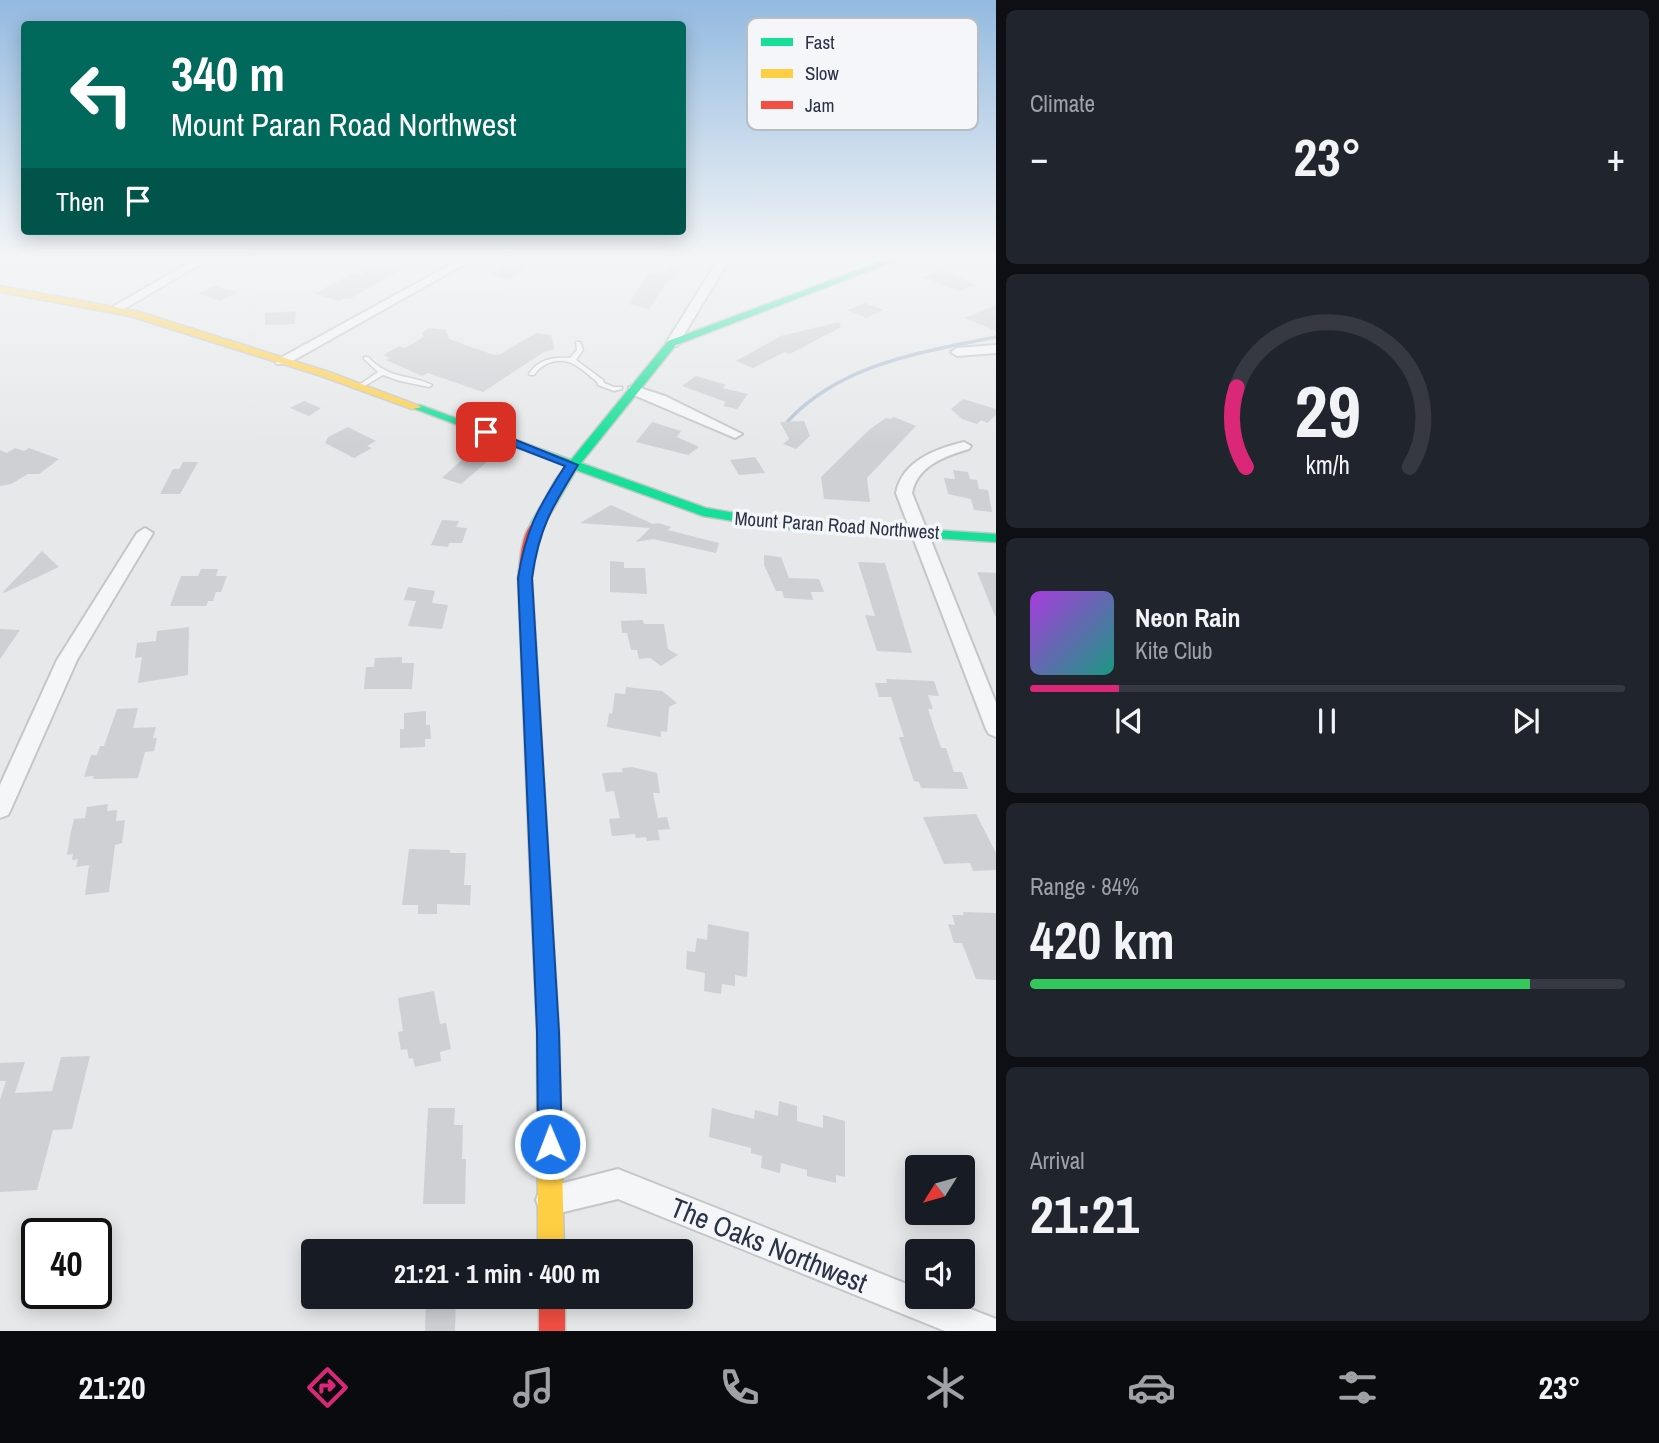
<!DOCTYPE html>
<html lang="en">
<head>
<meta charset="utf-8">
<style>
	body { margin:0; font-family:"Archivo Narrow",sans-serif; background:#20242c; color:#f1f3f6; height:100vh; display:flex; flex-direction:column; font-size:26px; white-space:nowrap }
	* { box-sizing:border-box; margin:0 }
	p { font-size:23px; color:#9ea1a6 }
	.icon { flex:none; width:38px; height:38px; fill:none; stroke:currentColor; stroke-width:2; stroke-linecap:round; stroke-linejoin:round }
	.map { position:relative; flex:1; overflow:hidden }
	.sheet { display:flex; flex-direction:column; gap:10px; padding:10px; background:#0d0f14; width:663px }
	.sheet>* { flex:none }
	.guide { position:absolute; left:21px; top:21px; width:665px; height:214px; border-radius:7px; box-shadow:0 4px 18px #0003; background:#00695c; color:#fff; overflow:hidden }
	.needle { width:46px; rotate:233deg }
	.tools { position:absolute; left:905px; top:1155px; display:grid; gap:14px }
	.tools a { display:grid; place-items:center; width:70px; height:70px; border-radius:7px; background:#171b24; box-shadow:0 4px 18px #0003; font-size:35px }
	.speed { position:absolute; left:21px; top:1218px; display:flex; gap:14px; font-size:35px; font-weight:700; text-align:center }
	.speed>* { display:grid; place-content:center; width:91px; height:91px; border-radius:50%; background:#171b24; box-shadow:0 4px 18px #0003; line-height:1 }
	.speed .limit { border:4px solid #111; border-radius:10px; background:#fff; color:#111 }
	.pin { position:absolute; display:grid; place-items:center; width:60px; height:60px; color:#fff; margin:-30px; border-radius:14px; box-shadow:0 4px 10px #0006 }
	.me { position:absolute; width:77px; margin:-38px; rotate:359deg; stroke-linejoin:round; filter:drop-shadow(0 0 5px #0008) }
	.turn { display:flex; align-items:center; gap:24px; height:147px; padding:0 35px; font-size:32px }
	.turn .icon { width:91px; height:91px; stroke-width:2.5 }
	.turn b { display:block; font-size:49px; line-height:60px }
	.then { display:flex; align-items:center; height:66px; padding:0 35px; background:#0003; gap:14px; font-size:26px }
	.big { font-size:52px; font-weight:700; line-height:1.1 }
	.sheet .tile { flex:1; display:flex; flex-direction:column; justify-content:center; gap:10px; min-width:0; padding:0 24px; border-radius:10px; background:#20242c }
	.sheet .dial { align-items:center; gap:0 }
	.dial svg { height:182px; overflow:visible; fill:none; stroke:#363941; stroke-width:7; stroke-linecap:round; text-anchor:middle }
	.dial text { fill:#f1f3f6; stroke:none }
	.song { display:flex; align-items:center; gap:21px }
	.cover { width:84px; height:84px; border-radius:10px; background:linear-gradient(135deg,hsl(280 70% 55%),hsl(170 70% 35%)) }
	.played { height:7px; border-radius:4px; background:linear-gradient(90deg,#db2777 15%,#363941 15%) }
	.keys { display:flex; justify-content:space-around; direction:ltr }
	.heat { display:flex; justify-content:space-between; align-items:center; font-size:38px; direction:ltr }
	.charge { height:10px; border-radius:5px; background:linear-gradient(90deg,#34c759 84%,#363941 0) }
	.trip { position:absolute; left:301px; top:1239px; width:392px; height:70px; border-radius:7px; background:#171b24; box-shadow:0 4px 18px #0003; font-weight:700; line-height:70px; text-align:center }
	.menu { display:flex; height:112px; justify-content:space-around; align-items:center; background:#090b0e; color:#9ea1a6 }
	.menu .icon { width:49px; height:49px }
	.menu .current { color:#db2777 }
	.menu b { font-size:32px; color:#f1f3f6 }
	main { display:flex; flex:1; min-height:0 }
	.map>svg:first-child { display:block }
</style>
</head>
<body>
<main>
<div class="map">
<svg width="996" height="1331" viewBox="0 0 996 1331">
	<rect width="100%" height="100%" fill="#e6e8ea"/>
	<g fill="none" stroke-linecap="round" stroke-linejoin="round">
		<path stroke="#b4c4d5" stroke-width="3.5" d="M788,421C841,364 922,352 996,337"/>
	</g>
	<g fill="#ced0d3">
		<polygon points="384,261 407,266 350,299 345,298 339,301 314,294 344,278 355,273 360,275"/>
		<polygon points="669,262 683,263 674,280 668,281 649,309 628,304 648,274 662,276"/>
		<polygon points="505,264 524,268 509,280 490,275"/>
		<polygon points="941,270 960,277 975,285 958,291 923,277"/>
		<polygon points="214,286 237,292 221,301 198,294"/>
		<polygon points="865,303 883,310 866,318 848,310"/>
		<polygon points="996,305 996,331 965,318"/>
		<polygon points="296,311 295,324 265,325 265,313"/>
		<polygon points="839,322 841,327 790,354 785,352 753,368 736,361 781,336"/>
		<polygon points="429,328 446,330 449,339 494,355 501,354 536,333 551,335 555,349 544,352 483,392 428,373 422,376 386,360 390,358 383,355 399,346 405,348 424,337 422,333"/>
		<polygon points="696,376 726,385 722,388 748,394 737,409 723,406 726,402 682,386"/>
		<polygon points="963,399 996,409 996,415 987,423 981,420 977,424 962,419 951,409"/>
		<polygon points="304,401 321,408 309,416 290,408"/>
		<polygon points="894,417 916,426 867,478 870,502 824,499 821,477 870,429 886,418 890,419"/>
		<polygon points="804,421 810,436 796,449 783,444 789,439 780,422"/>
		<polygon points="652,422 681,431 677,437 699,447 688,455 636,442"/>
		<polygon points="348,427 376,441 367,446 372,448 354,458 325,443 328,437"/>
		<polygon points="15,448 24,451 29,448 59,459 39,474 28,474 11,484 0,486 0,450 7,453"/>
		<polygon points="467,455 488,461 461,484 442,478"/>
		<polygon points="755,457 765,473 739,475 730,460"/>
		<polygon points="183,462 198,462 180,494 160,494 173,469 179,469"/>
		<polygon points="953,470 968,472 970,479 977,480 979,489 988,490 992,512 974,510 971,499 948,494 944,478 955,479"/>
		<polygon points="611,505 653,524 658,523 671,527 668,530 719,543 716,553 653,539 636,542 650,528 580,523"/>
		<polygon points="442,520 459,521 456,527 467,528 462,543 449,543 448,547 431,545"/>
		<polygon points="42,551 59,567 4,593 3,592"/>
		<polygon points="764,555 781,557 789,578 819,579 824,592 811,592 813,600 784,598 782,591 776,591 764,565"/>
		<polygon points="610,561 624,562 624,568 645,568 647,594 610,592"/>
		<polygon points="858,562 885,563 912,653 877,651 865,615 875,616"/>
		<polygon points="201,569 218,569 216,576 227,576 221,592 216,592 213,601 208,601 206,606 170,606 181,576 198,576"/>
		<polygon points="977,572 996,573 996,616 995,616"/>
		<polygon points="408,587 435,591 432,603 448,605 442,629 408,626 416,601 404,600"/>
		<polygon points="643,620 644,624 664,624 668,649 678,655 661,666 650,658 639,659 637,650 631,650 627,633 622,633 621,621"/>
		<polygon points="189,627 188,675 138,683 142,657 135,658 137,643 156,641 157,631"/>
		<polygon points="0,629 20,630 0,659"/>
		<polygon points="402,657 402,663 414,663 412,689 364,689 366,667 374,667 375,658"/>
		<polygon points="886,679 934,681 939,696 928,695 933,709 928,709 941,748 946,748 954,772 962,772 968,789 921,788 919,782 914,781 899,737 904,737 891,697 879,697 875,683 887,683"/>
		<polygon points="626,687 662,691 677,703 669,707 667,732 661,731 661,737 607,727 609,713 612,714 615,693 625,694"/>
		<polygon points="138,708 133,728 156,727 153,738 157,738 154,751 145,752 138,778 93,779 94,776 84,777 91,755 97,755 100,746 104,746 117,709"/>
		<polygon points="426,711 426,725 430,725 431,739 425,739 425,747 400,748 400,729 404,729 404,713"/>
		<polygon points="632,767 657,773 660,793 653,793 658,818 667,817 670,829 658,830 660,840 647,841 646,837 636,838 635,834 612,836 609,819 620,818 614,791 606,792 602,773 623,772 622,768"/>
		<polygon points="108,804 107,811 117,810 116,821 125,820 122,843 115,845 109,892 85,895 89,865 76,867 78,859 72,860 73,854 67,855 71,831 74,819 85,818 87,807"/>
		<polygon points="976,814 996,853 996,870 973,871 970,863 944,864 923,817"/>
		<polygon points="409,849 450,850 450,853 466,853 464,885 471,885 470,905 437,904 437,914 418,914 418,905 402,905"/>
		<polygon points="963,912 996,913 996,980 976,979 962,943 954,943 948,924 955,925 952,915 964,915"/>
		<polygon points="708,924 749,932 747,977 735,975 735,986 722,984 721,994 704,991 705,973 686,969 687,951 695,952 697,938 707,940"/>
		<polygon points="434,991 440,1024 446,1023 451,1049 440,1052 441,1061 415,1067 413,1058 409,1059 407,1049 401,1050 398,1032 403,1031 398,998"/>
		<polygon points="90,1056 72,1129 53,1130 37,1190 0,1192 0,1100 6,1081 0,1081 0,1063 25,1062 15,1093 52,1091 61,1057"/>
		<polygon points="779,1101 797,1106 797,1121 823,1128 823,1115 845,1121 845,1177 836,1175 836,1183 807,1176 807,1170 781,1163 780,1173 761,1168 762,1156 751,1153 751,1148 709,1137 712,1108 754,1119 755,1110 778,1116"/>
		<polygon points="428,1108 455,1108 454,1125 463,1125 462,1159 466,1159 465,1204 423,1204"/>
		<polygon points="426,1297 456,1297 455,1331 425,1331"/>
	</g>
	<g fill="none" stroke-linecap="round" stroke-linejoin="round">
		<g stroke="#c4c6c8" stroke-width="3">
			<g id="lane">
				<path d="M576,342H580L583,350L576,360L603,380L604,383L614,387H622V389L614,391L598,385L597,382C590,376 577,364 569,362C556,358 541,364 534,375H530L529,374C538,359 553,357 570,358L577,350Z"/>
				<path d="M364,357H368C392,381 407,373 432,385L429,387L400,381L383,375L363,387H359V385L378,372L364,359Z"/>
			</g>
		</g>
		<g stroke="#c4c6c8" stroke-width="4">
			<g id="street">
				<polygon points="194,260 207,260 119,312 109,309"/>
				<polygon points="459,260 472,260 287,364 277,364 275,361"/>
				<polygon points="718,260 729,260 677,346 667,346 666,343"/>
				<polygon points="996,345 996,353 957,356 951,352 957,348"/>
				<polygon points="634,386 665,396 742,434 735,438 629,393 629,387"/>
				<path d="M964,442L971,446L969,449C945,456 917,466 912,493L996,703V737L989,734L986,729L896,493C902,461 935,449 964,442Z"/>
				<polygon points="145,528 153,533 77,660 11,809 8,815 0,818 0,785 57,660 137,533"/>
				<polygon points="618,1169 917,1288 917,1297 940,1297 996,1319 996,1331 945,1331 618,1199 551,1215 540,1211 536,1200 540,1189"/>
			</g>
		</g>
		<g stroke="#c4c6c8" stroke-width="3">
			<polygon id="fast" points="885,260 897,260 676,345 581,463 706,508 776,520 996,534 996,542 776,528 703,516 576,470 545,523 538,527 531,523 556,479 566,466 410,407 420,405 571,460 668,341"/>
		</g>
		<g stroke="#c4c6c8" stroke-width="3">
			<g id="slow">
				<polygon points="0,286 136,311 329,372 422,407 412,409 321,376 130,316 0,292"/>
				<polygon points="541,890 548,892 551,898 559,1032 564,1251 538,1251 537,1032 531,898 534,892"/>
			</g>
		</g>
		<g stroke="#c4c6c8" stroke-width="3">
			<g id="jam">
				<path d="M538,519L545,523L537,543L532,578L551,898L548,904L541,906L534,904L531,898L518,578C520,562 521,526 538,519Z"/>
				<rect x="539" y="1297" width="26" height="34"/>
			</g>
		</g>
		<use href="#lane" fill="#f5f6f7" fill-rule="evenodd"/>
		<use href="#street" fill="#f5f6f7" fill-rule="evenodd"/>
		<use href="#fast" fill="#16e098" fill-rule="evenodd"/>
		<use href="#slow" fill="#ffcf43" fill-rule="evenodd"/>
		<use href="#jam" fill="#f24e42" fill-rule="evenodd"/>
	</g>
	<linearGradient id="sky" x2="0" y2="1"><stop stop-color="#93bae0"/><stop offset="0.58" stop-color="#f4f5f6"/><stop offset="1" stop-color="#f4f5f6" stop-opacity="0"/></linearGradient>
	<rect width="996" height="446" fill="url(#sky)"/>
	<path fill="#1a73e8" stroke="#114b97" stroke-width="2" d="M486,428L578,465C552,507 539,528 532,578L559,1032L562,1144L558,1152L550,1156L541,1152L538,1144L537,1032L518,578C526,529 538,508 565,466L482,434V429Z"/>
	<g text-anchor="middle" stroke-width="7" stroke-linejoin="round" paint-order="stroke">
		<g font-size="19" fill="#2b3445" stroke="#f4f6f9">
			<text transform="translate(837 525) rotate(4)" y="7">Mount Paran Road Northwest</text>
		</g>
		<g font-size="28" fill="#2b3445" stroke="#f4f6f9">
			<text transform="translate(769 1245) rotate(22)" y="10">The Oaks Northwest</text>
		</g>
	</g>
	<rect x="747" y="18" width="231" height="112" rx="10" fill="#f4f6f9" stroke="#b8bcc3" stroke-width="2"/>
	<rect x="761" y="38" width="32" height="8" fill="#16e098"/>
	<rect x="761" y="69" width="32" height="9" fill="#ffcf43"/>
	<rect x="761" y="101" width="32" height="8" fill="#f24e42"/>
	<g font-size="19" fill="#2b3445">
		<text x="805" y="49">Fast</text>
		<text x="805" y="80">Slow</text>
		<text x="805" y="112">Jam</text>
	</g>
</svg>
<div class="tools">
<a><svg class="needle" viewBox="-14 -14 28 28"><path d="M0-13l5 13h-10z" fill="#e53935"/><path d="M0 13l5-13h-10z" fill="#9ea1a6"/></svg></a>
<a><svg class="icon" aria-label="sound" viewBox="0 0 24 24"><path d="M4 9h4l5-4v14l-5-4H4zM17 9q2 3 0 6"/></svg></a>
</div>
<div class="speed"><div class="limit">40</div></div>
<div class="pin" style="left:486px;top:432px;background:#d93025"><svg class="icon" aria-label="arrive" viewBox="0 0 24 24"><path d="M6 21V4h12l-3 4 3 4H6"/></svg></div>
<svg class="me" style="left:550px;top:1144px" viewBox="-20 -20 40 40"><circle r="17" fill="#1a73e8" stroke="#fff" stroke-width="3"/><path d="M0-11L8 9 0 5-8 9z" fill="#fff"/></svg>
<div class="trip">21:21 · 1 min · 400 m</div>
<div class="guide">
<div class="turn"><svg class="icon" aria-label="left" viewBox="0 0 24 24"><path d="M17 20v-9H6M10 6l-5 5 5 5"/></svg><div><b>340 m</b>Mount Paran Road Northwest</div></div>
<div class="then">Then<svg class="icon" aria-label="arrive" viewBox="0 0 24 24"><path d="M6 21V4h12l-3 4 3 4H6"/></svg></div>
</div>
</div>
<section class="sheet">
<div class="tile"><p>Climate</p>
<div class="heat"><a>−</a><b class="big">23°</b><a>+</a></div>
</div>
<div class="tile dial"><svg viewBox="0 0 100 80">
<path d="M14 69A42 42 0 1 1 86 69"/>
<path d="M14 69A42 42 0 0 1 10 34" stroke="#db2777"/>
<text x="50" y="56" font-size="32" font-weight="700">29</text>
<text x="50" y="72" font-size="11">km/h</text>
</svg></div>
<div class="tile">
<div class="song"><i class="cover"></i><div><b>Neon Rain</b><p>Kite Club</p></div></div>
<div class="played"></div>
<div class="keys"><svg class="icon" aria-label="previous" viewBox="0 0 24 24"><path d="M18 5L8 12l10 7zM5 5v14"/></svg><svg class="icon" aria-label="pause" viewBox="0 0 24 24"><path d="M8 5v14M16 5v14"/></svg><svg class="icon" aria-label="next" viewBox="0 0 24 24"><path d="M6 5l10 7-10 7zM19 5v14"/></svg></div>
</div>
<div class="tile"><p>Range · 84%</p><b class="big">420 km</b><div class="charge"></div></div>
<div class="tile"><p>Arrival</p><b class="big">21:21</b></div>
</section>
</main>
<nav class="menu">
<b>21:20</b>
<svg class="icon current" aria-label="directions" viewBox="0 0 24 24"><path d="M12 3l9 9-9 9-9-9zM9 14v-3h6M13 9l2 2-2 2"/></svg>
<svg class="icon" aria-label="music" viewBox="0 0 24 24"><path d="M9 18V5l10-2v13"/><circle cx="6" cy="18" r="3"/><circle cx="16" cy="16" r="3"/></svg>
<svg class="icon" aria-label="phone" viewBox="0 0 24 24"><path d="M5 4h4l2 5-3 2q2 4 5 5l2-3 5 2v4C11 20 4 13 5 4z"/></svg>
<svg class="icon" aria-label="climate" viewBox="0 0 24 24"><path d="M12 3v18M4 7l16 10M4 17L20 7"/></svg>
<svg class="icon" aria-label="car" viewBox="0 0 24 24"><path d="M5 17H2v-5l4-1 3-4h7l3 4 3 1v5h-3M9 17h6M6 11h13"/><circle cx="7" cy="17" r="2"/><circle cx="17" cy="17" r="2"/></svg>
<svg class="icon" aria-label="filters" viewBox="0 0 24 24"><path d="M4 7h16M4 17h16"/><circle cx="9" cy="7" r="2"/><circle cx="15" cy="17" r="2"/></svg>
<b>23°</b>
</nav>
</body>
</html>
